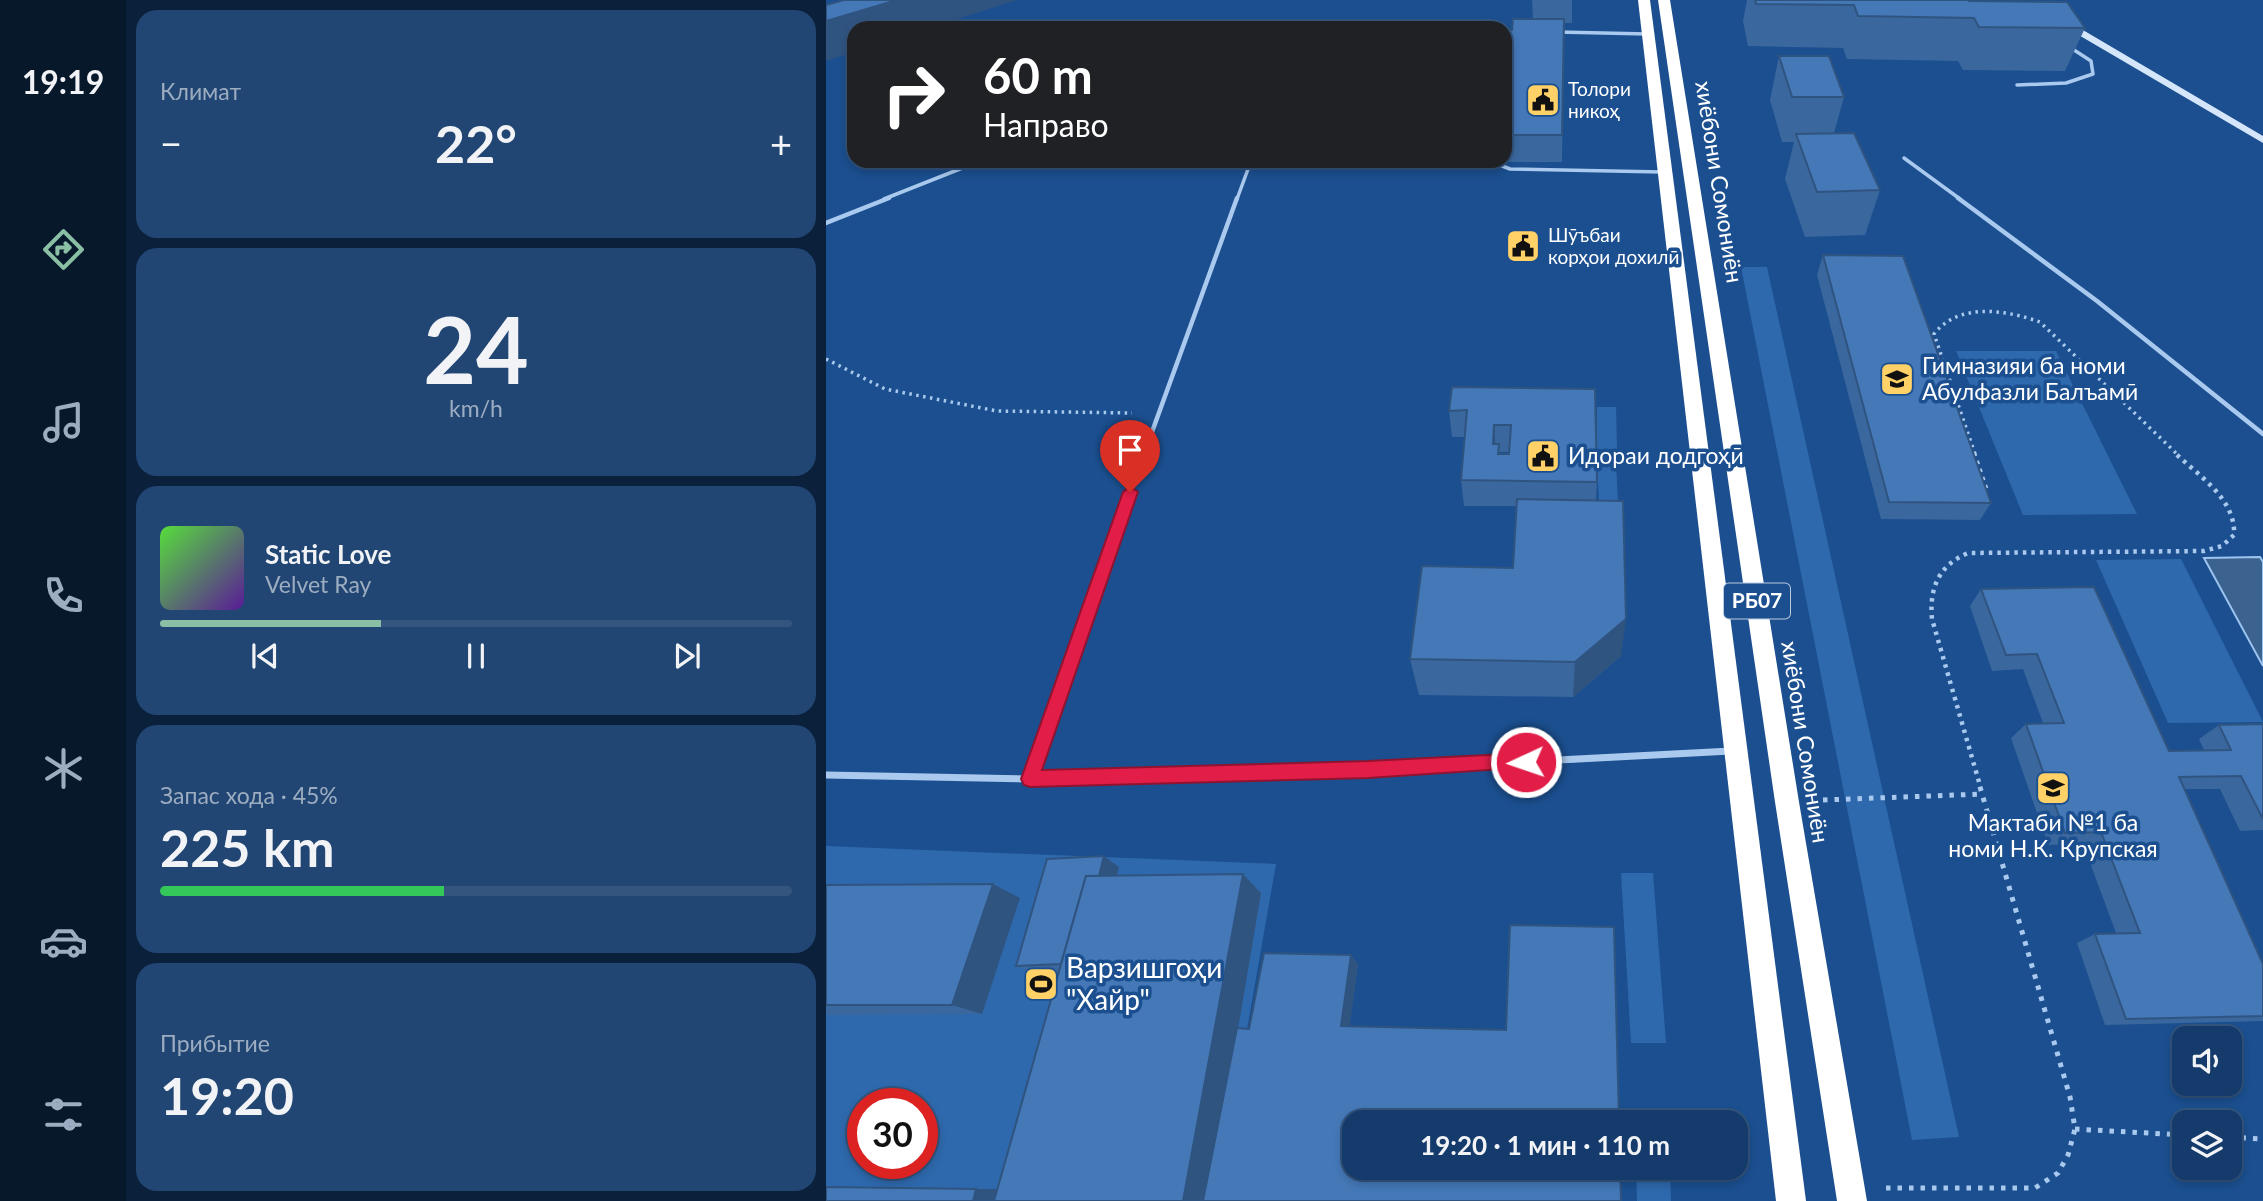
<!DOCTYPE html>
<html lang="ru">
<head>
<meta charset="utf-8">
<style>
	body { margin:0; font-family:Lato,sans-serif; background:#214673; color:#f1f3f6; height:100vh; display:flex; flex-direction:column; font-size:26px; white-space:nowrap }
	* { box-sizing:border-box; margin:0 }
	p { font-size:23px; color:#9dadc1 }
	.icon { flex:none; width:38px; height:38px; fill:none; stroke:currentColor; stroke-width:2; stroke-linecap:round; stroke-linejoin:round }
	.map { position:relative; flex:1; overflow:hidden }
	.drawer { display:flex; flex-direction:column; gap:10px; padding:10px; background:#0b203b; width:700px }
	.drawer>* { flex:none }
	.guide { position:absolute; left:21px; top:21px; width:665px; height:147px; border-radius:21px; box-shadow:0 4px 10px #0003,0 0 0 2px #33557e; background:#202124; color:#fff; overflow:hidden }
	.buttons { position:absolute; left:1346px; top:1026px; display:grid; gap:14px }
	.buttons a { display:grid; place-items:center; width:70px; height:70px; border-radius:14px; background:#143b6b; box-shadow:0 4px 10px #0003,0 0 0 2px #33557e; font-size:35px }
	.speed { position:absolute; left:21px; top:1088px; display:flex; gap:14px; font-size:35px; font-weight:700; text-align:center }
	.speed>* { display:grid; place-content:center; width:91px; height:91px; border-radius:50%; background:#143b6b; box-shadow:0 4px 10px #0003,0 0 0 2px #33557e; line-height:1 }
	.speed .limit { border:10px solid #d22; background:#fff; color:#111 }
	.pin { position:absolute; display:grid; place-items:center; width:60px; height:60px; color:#fff; margin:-72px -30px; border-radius:50% 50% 50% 0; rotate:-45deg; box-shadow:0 0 7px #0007 }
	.pin .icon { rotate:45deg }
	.me { position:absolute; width:77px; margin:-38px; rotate:267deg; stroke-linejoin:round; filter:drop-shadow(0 0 5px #0008) }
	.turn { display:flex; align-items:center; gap:24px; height:147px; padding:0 21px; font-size:32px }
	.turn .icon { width:91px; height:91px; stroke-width:2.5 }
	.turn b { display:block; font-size:49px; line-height:60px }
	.big { font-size:52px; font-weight:700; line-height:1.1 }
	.drawer .widget { flex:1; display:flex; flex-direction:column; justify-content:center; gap:10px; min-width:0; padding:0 24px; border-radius:21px; background:#214673 }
	.drawer .dial { align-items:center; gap:0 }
	.dial b { font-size:91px; line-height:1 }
	.song { display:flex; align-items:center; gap:21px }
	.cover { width:84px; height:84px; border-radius:10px; background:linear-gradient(135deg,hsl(110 70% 55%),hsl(270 70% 35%)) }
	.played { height:7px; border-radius:4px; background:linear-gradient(90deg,#8abfa5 35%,#33557e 35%) }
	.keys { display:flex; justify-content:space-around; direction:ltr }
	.heat { display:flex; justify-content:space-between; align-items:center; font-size:38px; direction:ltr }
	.charge { height:10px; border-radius:5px; background:linear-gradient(90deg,#34c759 45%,#33557e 0) }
	.trip { position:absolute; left:516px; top:1110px; width:406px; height:70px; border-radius:21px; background:#143b6b; box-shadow:0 4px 10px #0003,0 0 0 2px #33557e; font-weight:700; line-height:70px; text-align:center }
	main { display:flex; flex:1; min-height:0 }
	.tab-bar { display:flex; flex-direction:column; width:126px; justify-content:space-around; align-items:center; background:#08182b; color:#9dadc1 }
	.tab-bar .icon { width:49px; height:49px }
	.tab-bar .selected { color:#8abfa5 }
	.tab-bar b { font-size:32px; color:#f1f3f6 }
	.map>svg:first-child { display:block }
</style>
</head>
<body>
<main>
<nav class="tab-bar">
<b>19:19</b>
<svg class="icon selected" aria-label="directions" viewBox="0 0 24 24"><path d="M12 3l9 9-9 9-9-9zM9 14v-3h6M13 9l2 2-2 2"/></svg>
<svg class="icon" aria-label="music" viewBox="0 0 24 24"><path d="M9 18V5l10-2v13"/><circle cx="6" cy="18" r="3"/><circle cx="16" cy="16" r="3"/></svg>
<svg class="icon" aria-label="phone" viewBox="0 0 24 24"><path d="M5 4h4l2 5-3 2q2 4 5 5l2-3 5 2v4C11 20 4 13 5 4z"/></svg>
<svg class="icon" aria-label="climate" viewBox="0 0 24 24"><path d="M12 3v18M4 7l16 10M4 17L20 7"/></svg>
<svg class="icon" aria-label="car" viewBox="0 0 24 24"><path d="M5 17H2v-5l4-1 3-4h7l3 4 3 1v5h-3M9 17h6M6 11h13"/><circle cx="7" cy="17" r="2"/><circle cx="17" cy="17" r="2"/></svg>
<svg class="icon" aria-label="filters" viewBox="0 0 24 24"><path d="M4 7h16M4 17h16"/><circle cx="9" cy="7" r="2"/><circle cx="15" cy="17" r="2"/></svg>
</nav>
<section class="drawer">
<div class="widget"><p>Климат</p>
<div class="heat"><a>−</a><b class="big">22°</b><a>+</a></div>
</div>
<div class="widget dial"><b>24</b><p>km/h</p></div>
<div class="widget">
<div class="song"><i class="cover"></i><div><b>Static Love</b><p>Velvet Ray</p></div></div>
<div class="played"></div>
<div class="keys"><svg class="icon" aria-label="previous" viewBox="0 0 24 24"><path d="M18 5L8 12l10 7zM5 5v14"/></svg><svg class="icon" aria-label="pause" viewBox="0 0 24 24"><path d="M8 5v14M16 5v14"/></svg><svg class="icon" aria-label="next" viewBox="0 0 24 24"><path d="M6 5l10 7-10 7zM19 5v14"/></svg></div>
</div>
<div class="widget"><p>Запас хода · 45%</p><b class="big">225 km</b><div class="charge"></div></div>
<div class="widget"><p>Прибытие</p><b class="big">19:20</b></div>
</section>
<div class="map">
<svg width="1437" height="1201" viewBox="0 0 1437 1201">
	<rect width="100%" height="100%" fill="#1b4f8f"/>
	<g fill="#2e69ad" fill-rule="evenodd">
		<polygon points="915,267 941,267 1133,1137 1086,1140"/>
		<polygon points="1130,351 1230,351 1311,514 1197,515"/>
		<polygon points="771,407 790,407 791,449 771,449"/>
		<polygon points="771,463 790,463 792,503 773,503"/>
		<polygon points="1355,559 1437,722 1342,723 1270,560"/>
		<path d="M0,846L450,864L391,1201H0ZM37,1104H96V1164H37Z"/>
		<polygon points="795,873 827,873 840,1043 805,1043"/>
		<polygon points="810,1167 844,1167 845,1201 811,1201"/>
	</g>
	<polygon fill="#3c6290" stroke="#9cc4f0" stroke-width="2" points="1434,557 1437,562 1437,666 1378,558"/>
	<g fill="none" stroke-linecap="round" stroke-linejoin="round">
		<g stroke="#a9c9ee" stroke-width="3.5" stroke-dasharray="2.5 4.5" stroke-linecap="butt">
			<polyline points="0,359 59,389 171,411 306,413"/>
			<path d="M1149,454L1108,334C1133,302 1180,310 1214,322L1351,454"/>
		</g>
		<g stroke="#a9c9ee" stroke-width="4.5" stroke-dasharray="3.5 5" stroke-linecap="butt">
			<polyline points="1148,453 1161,491"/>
			<path d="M1153,782L1106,619C1103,588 1113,565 1142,553L1378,551L1396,546L1408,535C1410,499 1373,476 1349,453"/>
		</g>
		<g stroke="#a9c9ee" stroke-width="5" stroke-dasharray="4.5 7" stroke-linecap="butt">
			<polyline points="997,800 1157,794"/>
			<polyline points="1249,1129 1358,1135"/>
			<polyline points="1404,1137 1437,1139"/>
			<polyline points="1060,1188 1209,1188 1232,1173 1242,1155 1249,1129 1244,1097 1152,780"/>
		</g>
		<g stroke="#a9c9ee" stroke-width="3.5">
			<polyline points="731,32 822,34"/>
			<polyline points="1191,85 1240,83 1267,74 1265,61 1245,48"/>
			<polyline points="1078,158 1134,199"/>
			<polyline points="663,161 684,169 836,172"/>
			<polyline points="58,199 154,161"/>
			<polyline points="411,199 425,161"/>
		</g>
		<g stroke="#a9c9ee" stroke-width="4.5">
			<polyline points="1132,198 1271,301 1437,434"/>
			<polyline points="0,223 63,198"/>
			<polyline points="318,454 411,198"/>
		</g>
		<polyline stroke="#a9c9ee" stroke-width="5" points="204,779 318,453"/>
		<polyline stroke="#a9c9ee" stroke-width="7" points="0,775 204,779 543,770 905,751"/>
		<polygon fill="#d6e6fa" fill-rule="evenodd" points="1239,23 1245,23 1437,136 1437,143 1239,27"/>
		<g fill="#fff" fill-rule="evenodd">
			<polygon points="812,0 824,0 980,1201 950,1201"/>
			<polygon points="832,0 844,0 973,802 1041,1201 1011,1201 949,802"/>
		</g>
	</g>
	<g fill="#3a679d" fill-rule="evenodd">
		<polygon points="706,0 746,0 746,23 738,23 736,162 677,162 677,161 679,161 679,30 686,30 707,19"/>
		<polygon points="921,0 1142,0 1143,1 1259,28 1239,71 1137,70 1132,61 1021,59 1017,48 922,46 917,21"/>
		<polygon points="953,56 1018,97 1008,133 1054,190 1039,235 979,237 959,179 968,142 956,142 944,100"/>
		<polygon points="997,255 1165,503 1154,520 1055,519 991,275"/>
		<path d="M626,387L771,482L770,501L795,656L747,697L593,695L584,659L687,568L690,506H638L635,480L639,437H626L623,411ZM673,452H683V454H673Z"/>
		<polygon points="1155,589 1343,751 1378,750 1373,739 1393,725 1437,724 1437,830 1414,831 1394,789 1359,789 1437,964 1437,1021 1279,1025 1251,943 1269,934 1290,933 1257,844 1222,845 1185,738 1200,724 1217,723 1197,669 1166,671 1144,606"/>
		<polygon points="293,867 290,876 435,893 412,1028 423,1029 532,964 523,1026 795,1201 0,1187 171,1189 233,973 208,974 190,966"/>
		<polygon points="0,885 194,898 156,1014 0,1015"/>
	</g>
	<g fill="#305480">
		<polygon points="71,0 191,0 103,28 28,28 28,52 0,61 0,21"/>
		<polygon points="668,425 670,452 667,444"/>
		<polygon points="800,619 795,656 747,697 749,662"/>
		<polygon points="278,856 293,867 267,972 251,964"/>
		<polygon points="417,874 435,893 383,1201 357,1201"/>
		<polygon points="167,884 194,898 156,1014 126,1005"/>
		<polygon points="525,955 532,964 523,1032 515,1026"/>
		<polygon points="150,1189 190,1189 187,1201 147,1201"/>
	</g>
	<g fill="#4478b7" stroke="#305480" stroke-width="2" fill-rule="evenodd">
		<polygon points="18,0 71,0 0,21 0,5"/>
		<polygon points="929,0 1142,0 1143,1 1241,2 1259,28 1153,27 1148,18 1032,16 1028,5 930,4"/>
		<polygon points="687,19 738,19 736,135 679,135 679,84 681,61 679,61 679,30 686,30"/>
		<polygon points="953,56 1003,56 1018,97 966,97"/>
		<polygon points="1028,133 1054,190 991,192 970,134"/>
		<polygon points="997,255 1077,256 1165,503 1063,502"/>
		<path d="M626,387L769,389L771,482L635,480L641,410L623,411ZM668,425H685L683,454H672L673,444H667Z"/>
		<polygon points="691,499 797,501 800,619 749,662 584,659 596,566 687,568"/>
		<polygon points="1268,587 1343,751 1405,750 1393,725 1437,724 1437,819 1415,776 1353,777 1437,964 1437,1016 1300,1019 1269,934 1314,933 1275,832 1239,833 1200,724 1238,723 1211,654 1180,655 1155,589"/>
		<polygon points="278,856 273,876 260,876 235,964 190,966 221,859"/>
		<polygon points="417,874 357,1201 168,1201 260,876"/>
		<polygon points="167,884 126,1005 0,1005 0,885"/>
		<polygon points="684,925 788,927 793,1122 528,1122 528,1167 794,1167 795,1201 377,1201 411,1028 423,1029 438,953 525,955 515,1026 680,1030"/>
		<polygon points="0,1187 150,1189 147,1201 0,1201"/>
	</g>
	<polygon fill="#e11d48" stroke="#92132f" stroke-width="2" points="304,486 312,492 216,770 542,761 700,753 706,756 709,762 706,767 542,778 204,787 198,785 195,779 297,492"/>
	<defs>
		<g id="civic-square" transform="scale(1.75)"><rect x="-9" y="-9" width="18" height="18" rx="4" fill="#ffd166" stroke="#1b4f8f"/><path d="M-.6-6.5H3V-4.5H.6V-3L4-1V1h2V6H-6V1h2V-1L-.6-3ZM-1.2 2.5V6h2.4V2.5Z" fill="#111"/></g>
		<g id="school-square" transform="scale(1.75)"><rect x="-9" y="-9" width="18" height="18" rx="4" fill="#ffd166" stroke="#1b4f8f"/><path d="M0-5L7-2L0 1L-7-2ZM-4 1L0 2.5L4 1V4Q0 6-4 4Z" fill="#111"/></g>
		<g id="stadium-square" transform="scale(1.75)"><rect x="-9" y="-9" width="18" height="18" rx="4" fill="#ffd166" stroke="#1b4f8f"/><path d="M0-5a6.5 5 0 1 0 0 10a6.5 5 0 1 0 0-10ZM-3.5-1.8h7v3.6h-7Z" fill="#111"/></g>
	</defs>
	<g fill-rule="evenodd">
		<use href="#civic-square" x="717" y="100"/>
		<use href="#civic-square" x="697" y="246"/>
		<use href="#school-square" x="1071" y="379"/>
		<use href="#civic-square" x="717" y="456"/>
		<use href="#school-square" x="1227" y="788"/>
		<use href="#stadium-square" x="215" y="984"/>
	</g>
	<g text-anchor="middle" stroke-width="7" stroke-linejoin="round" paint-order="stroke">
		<g font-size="19" fill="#fff" stroke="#1b4f8f" text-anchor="start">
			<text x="742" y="96">Толори<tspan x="742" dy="22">никоҳ</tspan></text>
			<text x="722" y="242">Шӯъбаи<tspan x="722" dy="22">корҳои дохилӣ</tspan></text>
		</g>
		<rect fill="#1b4f8f" stroke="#bbcadd" stroke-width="2" x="898" y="583.5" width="66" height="35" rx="5"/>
		<g font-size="21" font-weight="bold" fill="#fff">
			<text x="931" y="608">РБ07</text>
		</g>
		<g font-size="23" fill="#fff" stroke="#1b4f8f">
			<text transform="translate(893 182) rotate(81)" y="8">хиёбони Сомониён</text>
			<text transform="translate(979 742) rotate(81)" y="8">хиёбони Сомониён</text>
		</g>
		<g font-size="23" fill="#fff" stroke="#1b4f8f" text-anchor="start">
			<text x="1096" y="374">Гимназияи ба номи<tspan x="1096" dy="26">Абулфазли Балъамӣ</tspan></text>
			<text x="742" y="464">Идораи додгоҳӣ</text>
			<text x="1227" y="831" text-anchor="middle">Мактаби №1 ба<tspan x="1227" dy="26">номи Н.К. Крупская</tspan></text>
		</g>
		<g font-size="28" fill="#fff" stroke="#1b4f8f" text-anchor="start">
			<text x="240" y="978">Варзишгоҳи<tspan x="240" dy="32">"Хайр"</tspan></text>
		</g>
	</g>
</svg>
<div class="buttons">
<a><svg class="icon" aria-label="sound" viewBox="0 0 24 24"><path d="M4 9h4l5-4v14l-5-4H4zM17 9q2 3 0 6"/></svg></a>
<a><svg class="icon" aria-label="layers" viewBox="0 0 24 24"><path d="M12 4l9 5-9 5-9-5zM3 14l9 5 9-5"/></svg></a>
</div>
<div class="speed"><div class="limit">30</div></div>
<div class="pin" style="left:304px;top:492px;background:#d93025"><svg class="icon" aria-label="arrive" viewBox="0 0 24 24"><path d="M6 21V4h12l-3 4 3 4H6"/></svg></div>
<svg class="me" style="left:700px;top:762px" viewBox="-20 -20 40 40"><circle r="17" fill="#e11d48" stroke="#fff" stroke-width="3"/><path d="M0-11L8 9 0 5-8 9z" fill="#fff"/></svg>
<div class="trip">19:20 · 1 мин · 110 m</div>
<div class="guide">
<div class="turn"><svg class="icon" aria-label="right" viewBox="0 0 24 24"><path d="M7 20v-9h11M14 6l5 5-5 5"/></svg><div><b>60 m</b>Направо</div></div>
</div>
</div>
</main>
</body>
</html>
